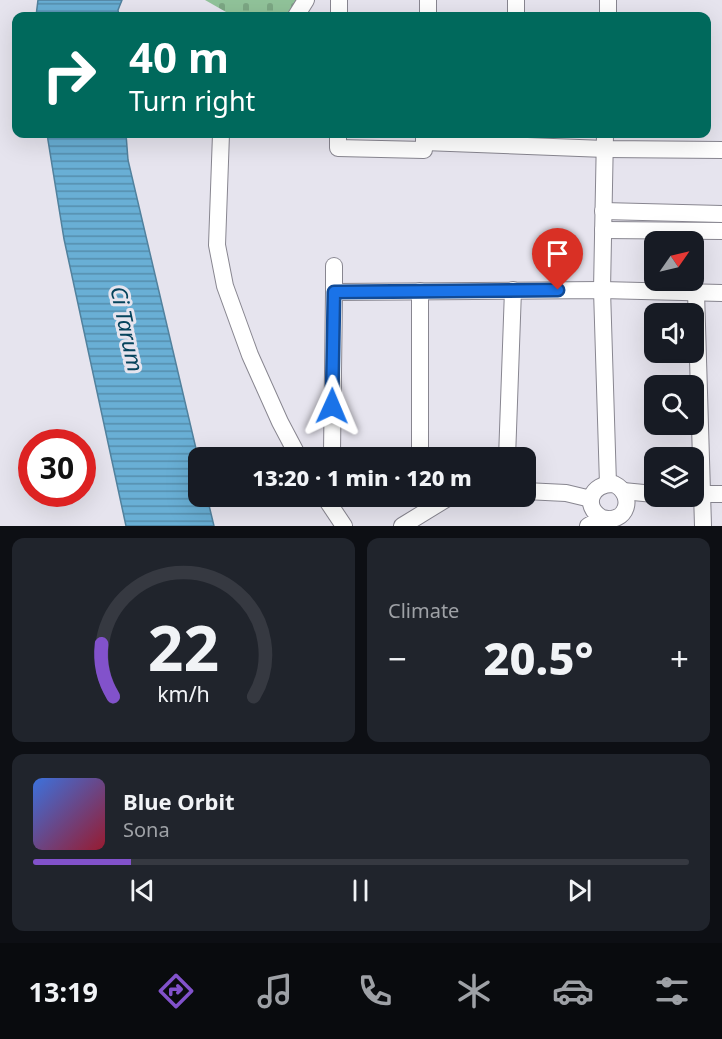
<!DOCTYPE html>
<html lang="en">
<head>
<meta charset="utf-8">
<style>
	body { margin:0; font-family:"Noto Sans",sans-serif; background:#20242c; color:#f1f3f6; height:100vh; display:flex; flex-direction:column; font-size:22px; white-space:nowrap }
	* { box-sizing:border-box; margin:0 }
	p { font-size:20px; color:#9ea1a6 }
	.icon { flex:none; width:33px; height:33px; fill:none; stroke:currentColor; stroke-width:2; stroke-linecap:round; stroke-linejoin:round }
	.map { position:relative; height:526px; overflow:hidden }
	.drawer { display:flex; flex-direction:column; gap:12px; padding:12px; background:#0d0f14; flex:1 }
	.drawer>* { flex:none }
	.hud { position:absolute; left:12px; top:12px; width:699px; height:126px; border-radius:12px; box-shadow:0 6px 24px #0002; background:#00695c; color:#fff; overflow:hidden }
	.needle { width:39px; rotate:56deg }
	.controls { position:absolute; left:644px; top:231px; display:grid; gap:12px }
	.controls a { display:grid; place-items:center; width:60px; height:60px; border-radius:12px; background:#171b24; box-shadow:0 6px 24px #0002; font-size:30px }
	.speed { position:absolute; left:18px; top:429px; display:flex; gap:12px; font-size:30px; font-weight:700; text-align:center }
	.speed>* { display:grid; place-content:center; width:78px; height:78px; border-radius:50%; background:#171b24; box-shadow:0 6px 24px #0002; line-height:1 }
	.speed .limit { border:9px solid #d22; background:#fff; color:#111 }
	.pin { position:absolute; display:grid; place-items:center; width:51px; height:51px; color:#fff; margin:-62px -26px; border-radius:50% 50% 50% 0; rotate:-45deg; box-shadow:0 0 6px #0007 }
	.pin .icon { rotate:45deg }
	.me { position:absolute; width:66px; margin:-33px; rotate:1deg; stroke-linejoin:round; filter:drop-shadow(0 0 4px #0008) }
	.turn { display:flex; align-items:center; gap:21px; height:126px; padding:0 18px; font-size:27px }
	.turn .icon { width:78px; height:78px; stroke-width:2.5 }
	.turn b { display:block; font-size:42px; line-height:51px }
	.big { font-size:45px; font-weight:800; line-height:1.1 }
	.drawer .widget { flex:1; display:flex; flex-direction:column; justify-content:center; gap:9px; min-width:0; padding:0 21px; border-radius:12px; background:#20242c }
	.drawer .dial { align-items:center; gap:0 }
	.dial svg { height:156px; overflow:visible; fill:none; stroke:#363941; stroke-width:7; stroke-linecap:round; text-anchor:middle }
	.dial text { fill:#f1f3f6; stroke:none }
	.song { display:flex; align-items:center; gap:18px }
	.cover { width:72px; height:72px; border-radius:9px; background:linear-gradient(135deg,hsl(220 70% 55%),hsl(350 70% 35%)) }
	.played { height:6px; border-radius:3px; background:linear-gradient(90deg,#8252cb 15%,#363941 15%) }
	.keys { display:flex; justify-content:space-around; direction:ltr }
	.heat { display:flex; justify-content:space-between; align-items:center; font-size:33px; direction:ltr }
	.drawer .tiles { flex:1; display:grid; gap:12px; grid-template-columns:1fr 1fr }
	.widget:last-child { grid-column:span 2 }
	.trip { position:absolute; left:188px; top:447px; width:348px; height:60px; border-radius:12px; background:#171b24; box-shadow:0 6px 24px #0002; font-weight:800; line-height:60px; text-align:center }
	.tab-bar { display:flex; height:96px; justify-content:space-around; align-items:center; background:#090b0e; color:#9ea1a6 }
	.tab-bar .icon { width:42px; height:42px }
	.tab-bar .selected { color:#8252cb }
	.tab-bar b { font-size:27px; color:#f1f3f6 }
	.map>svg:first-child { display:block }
</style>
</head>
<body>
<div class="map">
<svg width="722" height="526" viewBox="0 0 722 526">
	<defs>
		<pattern id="cemetery-stones" width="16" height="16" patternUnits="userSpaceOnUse" patternTransform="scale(1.5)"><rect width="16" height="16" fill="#91c39a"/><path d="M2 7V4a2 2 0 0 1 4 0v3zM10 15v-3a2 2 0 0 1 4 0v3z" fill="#7ca784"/></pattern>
		<pattern id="water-rules" width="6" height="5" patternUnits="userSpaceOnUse" patternTransform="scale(1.5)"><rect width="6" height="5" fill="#69afd5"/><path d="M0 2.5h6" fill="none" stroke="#558dac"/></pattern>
	</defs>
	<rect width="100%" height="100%" fill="#e6e4ee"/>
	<polygon fill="url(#cemetery-stones)" points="205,0 301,0 290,16 233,16"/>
	<g fill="url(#water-rules)" stroke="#51819d" stroke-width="1.5">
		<polygon points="38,0 122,0 118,10 119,16 36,16"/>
		<polygon points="47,134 126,134 128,160 198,457 198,496 207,497 214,526 126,526 64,239"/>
	</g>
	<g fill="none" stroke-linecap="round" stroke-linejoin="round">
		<g stroke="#888690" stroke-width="18">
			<g id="street">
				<polyline points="296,16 306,0"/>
				<polyline points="339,16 339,0"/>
				<polyline points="428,16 428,0"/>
				<polyline points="516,16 516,0"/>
				<polyline points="608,16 608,0"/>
				<polyline points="221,134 217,245 225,286 250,355 280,422 299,458"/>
				<polyline points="338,134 338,148 424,150 424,142"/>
				<polyline points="424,134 424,142 605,149 722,150"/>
				<polyline points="605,134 602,290 608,484"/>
				<polyline points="603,211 722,214"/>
				<polyline points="603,230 722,231"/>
				<polyline points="334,292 334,266"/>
				<polyline points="696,292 703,526"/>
				<polyline points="334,458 332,452 334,292 602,290 722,293"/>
				<polyline points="420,458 420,291"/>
				<polyline points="507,458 513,290"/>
				<polyline points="525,491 566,493 591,499"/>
				<polyline points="623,491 654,494"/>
				<polyline points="693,494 722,494"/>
				<polyline points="324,496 344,526"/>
				<polyline points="402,526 451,496"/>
				<path d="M588,526L602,518C627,525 636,495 614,484C591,483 582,506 602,518"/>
			</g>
		</g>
		<use href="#street" stroke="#fff" stroke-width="16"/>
	</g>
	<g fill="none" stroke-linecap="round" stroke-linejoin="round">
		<g stroke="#114b97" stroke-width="15">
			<polyline id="route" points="332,406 334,292 558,290"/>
		</g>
		<use href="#route" stroke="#1a73e8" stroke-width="10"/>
	</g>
	<g text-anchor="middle" stroke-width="6" stroke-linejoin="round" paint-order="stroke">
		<g font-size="22" font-style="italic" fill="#05435c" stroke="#e6e4ee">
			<text transform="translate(127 329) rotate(78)" y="8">Ci Tarum</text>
		</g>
	</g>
</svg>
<div class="controls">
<a><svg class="needle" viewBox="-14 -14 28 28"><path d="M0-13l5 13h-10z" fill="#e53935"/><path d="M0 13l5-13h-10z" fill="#9ea1a6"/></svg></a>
<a><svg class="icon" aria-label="sound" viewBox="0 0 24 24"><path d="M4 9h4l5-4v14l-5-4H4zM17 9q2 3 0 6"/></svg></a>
<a><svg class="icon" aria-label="search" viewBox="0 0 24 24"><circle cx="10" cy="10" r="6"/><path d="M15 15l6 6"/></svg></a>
<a><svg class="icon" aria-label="layers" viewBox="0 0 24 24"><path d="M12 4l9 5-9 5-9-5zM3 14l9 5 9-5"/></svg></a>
</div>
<div class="speed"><div class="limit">30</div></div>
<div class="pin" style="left:558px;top:290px;background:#d93025"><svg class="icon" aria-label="arrive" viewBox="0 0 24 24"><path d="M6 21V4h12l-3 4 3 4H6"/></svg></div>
<svg class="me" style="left:332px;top:406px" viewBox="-20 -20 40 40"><path d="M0-17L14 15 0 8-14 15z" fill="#1a73e8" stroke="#fff" stroke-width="4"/></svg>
<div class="trip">13:20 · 1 min · 120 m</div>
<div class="hud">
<div class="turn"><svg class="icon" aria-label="right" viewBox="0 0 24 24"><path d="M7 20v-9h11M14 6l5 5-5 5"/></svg><div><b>40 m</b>Turn right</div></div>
</div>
</div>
<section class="drawer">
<div class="tiles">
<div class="widget dial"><svg viewBox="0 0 100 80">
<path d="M14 69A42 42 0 1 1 86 69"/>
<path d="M14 69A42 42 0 0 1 8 42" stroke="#8252cb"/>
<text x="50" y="56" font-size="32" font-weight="700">22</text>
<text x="50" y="72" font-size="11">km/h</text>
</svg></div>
<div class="widget"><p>Climate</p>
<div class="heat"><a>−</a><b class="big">20.5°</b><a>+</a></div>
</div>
<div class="widget">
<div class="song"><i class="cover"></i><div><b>Blue Orbit</b><p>Sona</p></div></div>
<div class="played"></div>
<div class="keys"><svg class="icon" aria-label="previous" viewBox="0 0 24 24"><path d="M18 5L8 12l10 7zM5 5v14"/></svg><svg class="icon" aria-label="pause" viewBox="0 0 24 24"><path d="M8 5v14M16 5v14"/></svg><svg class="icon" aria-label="next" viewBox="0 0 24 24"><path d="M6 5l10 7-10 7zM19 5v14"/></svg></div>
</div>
</div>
</section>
<nav class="tab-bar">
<b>13:19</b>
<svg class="icon selected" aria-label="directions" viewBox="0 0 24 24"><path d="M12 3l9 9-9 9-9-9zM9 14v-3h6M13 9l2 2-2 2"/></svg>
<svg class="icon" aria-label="music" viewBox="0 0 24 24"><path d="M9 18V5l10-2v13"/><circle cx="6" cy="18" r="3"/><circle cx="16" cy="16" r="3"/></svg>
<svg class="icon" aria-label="phone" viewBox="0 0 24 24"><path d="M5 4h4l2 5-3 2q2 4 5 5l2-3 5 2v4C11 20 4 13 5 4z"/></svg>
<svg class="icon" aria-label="climate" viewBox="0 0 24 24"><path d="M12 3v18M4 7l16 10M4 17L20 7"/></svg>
<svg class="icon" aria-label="car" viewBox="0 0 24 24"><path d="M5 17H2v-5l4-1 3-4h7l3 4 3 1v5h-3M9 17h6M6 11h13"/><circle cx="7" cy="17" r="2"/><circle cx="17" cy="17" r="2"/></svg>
<svg class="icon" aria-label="filters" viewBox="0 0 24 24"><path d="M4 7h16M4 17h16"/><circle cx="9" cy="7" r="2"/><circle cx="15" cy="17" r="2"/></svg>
</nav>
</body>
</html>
